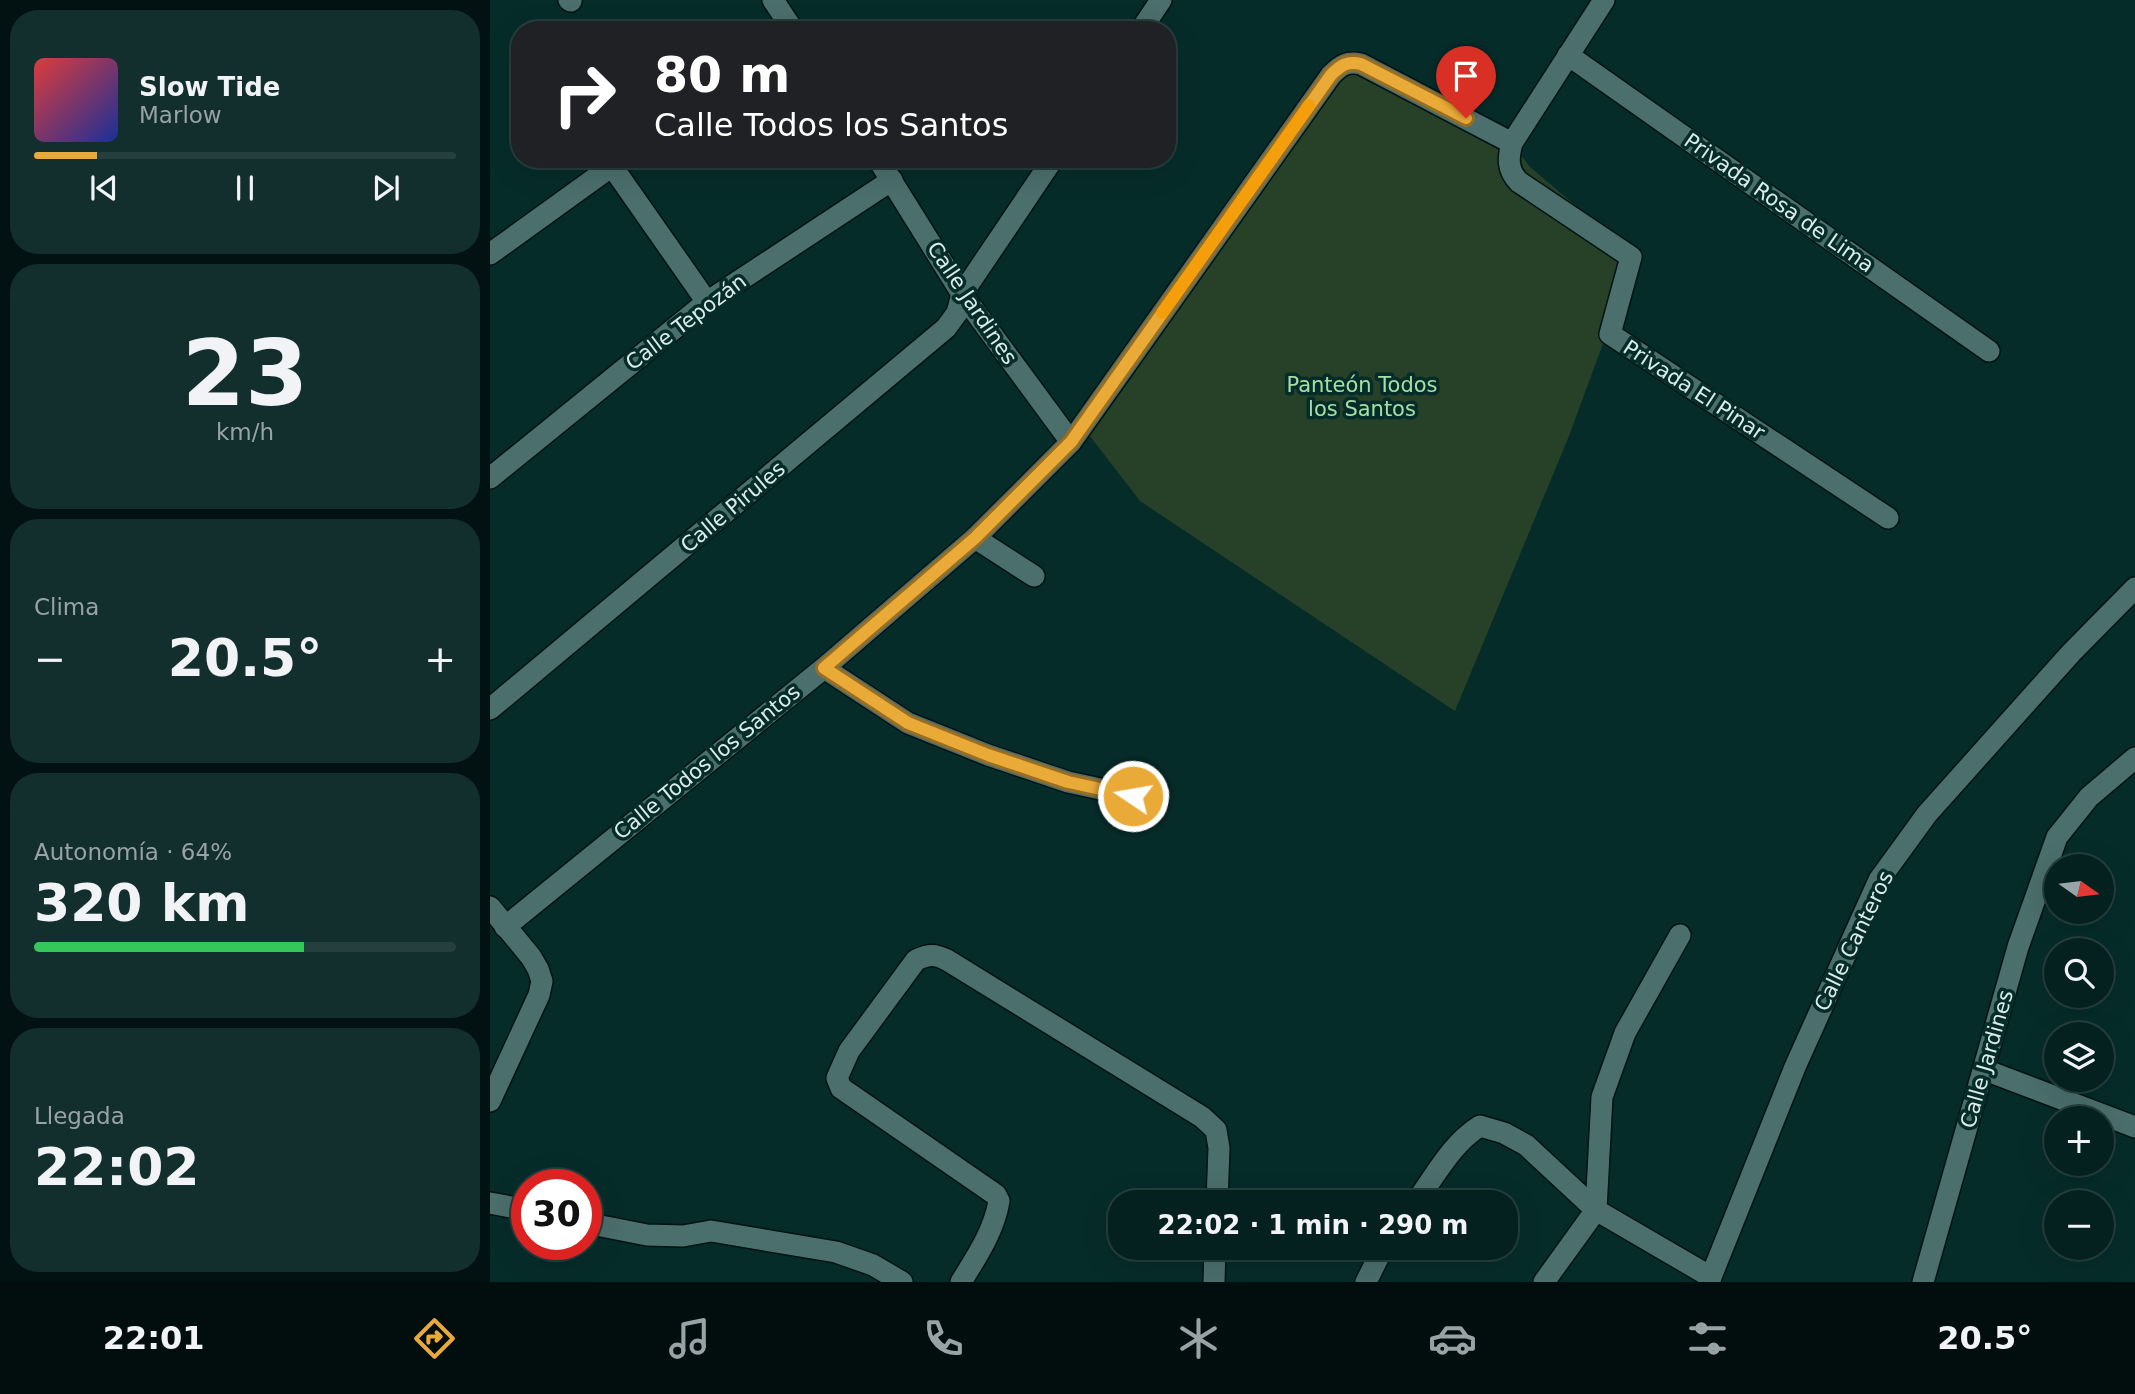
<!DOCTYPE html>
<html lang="es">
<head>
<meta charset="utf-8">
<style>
	body { margin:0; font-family:"DejaVu Sans",sans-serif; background:#122e2d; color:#f1f3f6; height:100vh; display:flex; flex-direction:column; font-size:26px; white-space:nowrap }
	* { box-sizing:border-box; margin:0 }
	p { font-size:23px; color:#97a3a5 }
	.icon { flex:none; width:38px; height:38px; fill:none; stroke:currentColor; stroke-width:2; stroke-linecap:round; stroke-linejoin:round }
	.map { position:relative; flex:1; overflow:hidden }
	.details { display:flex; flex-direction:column; gap:10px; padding:10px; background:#021212; width:490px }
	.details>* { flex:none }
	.banner { position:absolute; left:21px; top:21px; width:665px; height:147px; border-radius:28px; box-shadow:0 7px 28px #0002,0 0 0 2px #253e3e; background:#202124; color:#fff; overflow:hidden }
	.needle { width:46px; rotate:104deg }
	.buttons { position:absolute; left:1554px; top:854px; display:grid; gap:14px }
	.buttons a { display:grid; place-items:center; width:70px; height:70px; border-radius:50%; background:#042120; box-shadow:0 7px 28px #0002,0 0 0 2px #253e3e; font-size:35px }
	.speed { position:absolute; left:21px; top:1169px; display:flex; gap:14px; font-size:35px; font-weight:700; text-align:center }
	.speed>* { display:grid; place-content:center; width:91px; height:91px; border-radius:50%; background:#042120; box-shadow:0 7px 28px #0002,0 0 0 2px #253e3e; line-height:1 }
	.speed .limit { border:10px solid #d22; background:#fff; color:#111 }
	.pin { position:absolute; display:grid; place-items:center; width:60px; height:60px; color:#fff; margin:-72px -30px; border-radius:50% 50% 50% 0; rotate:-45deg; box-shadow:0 0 7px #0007 }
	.pin .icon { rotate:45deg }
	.me { position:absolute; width:77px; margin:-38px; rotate:282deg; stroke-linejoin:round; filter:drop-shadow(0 0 5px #0008) }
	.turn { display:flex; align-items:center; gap:24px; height:147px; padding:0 28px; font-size:32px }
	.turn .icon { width:91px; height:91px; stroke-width:2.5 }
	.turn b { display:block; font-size:49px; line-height:60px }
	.big { font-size:52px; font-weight:600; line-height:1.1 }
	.details .card { flex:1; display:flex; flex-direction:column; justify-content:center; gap:10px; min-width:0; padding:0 24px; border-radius:28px; background:#122e2d }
	.details .dial { align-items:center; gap:0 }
	.dial b { font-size:91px; line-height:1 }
	.song { display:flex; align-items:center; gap:21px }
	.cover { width:84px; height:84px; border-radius:10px; background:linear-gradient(135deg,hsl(0 70% 55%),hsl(230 70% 35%)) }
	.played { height:7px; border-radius:4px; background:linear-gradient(90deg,#eaaa38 15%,#253e3e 15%) }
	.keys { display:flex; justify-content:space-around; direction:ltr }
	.heat { display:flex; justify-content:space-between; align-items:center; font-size:38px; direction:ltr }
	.charge { height:10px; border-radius:5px; background:linear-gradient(90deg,#34c759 64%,#253e3e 0) }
	.trip { position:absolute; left:618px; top:1190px; width:410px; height:70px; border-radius:28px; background:#042120; box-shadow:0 7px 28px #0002,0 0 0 2px #253e3e; font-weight:600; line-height:70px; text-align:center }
	.menu { display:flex; height:112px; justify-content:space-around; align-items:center; background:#020d0d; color:#97a3a5 }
	.menu .icon { width:49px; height:49px }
	.menu .on { color:#eaaa38 }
	.menu b { font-size:32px; color:#f1f3f6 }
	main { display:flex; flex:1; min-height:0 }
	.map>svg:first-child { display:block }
</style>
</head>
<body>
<main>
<section class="details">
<div class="card">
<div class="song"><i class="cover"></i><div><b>Slow Tide</b><p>Marlow</p></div></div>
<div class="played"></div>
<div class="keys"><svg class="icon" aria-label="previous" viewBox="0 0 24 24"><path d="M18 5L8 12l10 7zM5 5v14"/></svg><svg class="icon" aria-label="pause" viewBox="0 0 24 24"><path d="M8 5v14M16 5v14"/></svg><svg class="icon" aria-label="next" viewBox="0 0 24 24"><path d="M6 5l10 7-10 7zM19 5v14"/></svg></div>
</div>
<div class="card dial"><b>23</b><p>km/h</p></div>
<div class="card"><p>Clima</p>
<div class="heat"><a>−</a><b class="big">20.5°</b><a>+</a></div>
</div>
<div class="card"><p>Autonomía · 64%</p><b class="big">320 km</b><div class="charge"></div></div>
<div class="card"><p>Llegada</p><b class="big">22:02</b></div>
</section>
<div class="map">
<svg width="1645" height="1282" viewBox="0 0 1645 1282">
	<rect width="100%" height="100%" fill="#062c2a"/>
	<polygon fill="#274028" points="859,61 1022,143 1040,167 1145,256 1079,436 965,711 650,501 596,431"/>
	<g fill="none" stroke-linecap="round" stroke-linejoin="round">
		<g stroke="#001312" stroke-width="24">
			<g id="minor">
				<polyline points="79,0 81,1"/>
				<polyline points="283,0 303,30"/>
				<path d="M1114,0L1022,143C1018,158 1017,170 1029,182L1141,257L1120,334L1398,518"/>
				<polyline points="651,30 671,0"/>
				<polyline points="1078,55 1499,351"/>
				<polyline points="117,159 217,302"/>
				<polyline points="388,159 472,294 581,442"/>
				<polyline points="0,254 122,166"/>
				<polyline points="0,478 217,302 402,180"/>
				<polyline points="485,538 544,576"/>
				<polyline points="334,668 418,723 498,755 578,782 643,796"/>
				<polyline points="0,709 456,328 467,313 472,294 563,159"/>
				<polyline points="0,907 41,957 48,969 52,981 49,995 0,1101"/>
				<path d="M15,927L334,668L485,538L581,442L841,75C851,65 857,61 871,64L1022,143"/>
				<polyline points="1495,1070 1645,1127"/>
				<path d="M926,1202C945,1176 962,1143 990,1126L1014,1133L1036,1145L1106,1210L1221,1277"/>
				<polyline points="0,1203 37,1210"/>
				<polyline points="96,1223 157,1235 193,1236 221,1231 346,1252 383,1265 412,1282"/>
				<path d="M471,1282C487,1256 504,1231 509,1201L506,1195L351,1088L347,1078L359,1051L426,960C439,954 445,954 457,960L712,1117L726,1130L729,1148L727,1202"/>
				<polyline points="724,1282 725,1248"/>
				<polyline points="876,1282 893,1248"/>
				<polyline points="1054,1282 1106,1210 1112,1097 1135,1033 1190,935"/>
				<polyline points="1219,1282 1305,1067 1389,880 1437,814 1581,653 1645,588"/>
				<polyline points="1433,1282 1528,947 1567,837 1599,797 1645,758"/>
			</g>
		</g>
		<use href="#minor" stroke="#4b6f6d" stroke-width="21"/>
	</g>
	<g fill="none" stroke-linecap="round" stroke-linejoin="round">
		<g stroke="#986e24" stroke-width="18">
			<path id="route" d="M643,796L578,782L498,755L418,723L334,668L485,538L581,442L841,75C851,65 857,61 871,64L976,118"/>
		</g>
		<use href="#route" stroke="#eaaa38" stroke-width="12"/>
		<polyline stroke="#f59e0b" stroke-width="12" points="672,313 819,105"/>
	</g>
	<g text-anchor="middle" stroke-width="7" stroke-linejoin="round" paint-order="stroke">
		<g font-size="21" fill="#daedec" stroke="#062c2a">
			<text transform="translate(1289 203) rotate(35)" y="7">Privada Rosa de Lima</text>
			<text transform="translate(482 303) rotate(56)" y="7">Calle Jardines</text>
			<text transform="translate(196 322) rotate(-37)" y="7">Calle Tepozán</text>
			<text transform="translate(1204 390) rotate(33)" y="7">Privada El Pinar</text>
			<text transform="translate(243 507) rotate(-40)" y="7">Calle Pirules</text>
			<text transform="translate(217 762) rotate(-39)" y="7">Calle Todos los Santos</text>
			<text transform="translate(1364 941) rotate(-64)" y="7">Calle Canteros</text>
			<text transform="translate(1497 1059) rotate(-74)" y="7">Calle Jardines</text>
		</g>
		<g font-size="21" fill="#a2e0a4" stroke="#062c2a">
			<text x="872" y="392">Panteón Todos<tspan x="872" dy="24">los Santos</tspan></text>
		</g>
	</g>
</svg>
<div class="buttons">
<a><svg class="needle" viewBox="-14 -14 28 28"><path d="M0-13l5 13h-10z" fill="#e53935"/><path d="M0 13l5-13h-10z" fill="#97a3a5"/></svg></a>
<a><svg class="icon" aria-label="search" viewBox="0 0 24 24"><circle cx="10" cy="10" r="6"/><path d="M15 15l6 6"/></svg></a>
<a><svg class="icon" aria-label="layers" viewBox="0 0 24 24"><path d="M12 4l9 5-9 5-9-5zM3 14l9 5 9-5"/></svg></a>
<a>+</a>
<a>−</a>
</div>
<div class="speed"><div class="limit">30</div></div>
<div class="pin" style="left:976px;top:118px;background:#d93025"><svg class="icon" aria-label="arrive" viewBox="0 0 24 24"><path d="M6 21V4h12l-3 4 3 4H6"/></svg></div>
<svg class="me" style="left:643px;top:796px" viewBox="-20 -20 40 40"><circle r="17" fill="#eaaa38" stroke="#fff" stroke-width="3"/><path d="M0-11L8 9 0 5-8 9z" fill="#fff"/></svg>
<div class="trip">22:02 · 1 min · 290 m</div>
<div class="banner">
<div class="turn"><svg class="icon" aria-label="right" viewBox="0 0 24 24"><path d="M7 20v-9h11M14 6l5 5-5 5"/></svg><div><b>80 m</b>Calle Todos los Santos</div></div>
</div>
</div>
</main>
<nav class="menu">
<b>22:01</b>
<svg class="icon on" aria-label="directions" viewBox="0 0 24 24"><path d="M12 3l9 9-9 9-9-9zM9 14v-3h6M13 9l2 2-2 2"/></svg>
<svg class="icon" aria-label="music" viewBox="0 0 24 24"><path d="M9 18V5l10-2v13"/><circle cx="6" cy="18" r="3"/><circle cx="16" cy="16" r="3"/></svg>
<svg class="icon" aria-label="phone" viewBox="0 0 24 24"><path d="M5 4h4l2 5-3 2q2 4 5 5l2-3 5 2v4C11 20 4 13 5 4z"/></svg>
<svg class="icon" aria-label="climate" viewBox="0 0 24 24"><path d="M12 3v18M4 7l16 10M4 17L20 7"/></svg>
<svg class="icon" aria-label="car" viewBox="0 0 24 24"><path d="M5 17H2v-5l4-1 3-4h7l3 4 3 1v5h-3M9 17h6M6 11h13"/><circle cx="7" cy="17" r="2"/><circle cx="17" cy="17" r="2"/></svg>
<svg class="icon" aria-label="filters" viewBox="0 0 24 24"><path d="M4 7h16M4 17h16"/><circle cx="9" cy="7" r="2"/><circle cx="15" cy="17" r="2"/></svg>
<b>20.5°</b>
</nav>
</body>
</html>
